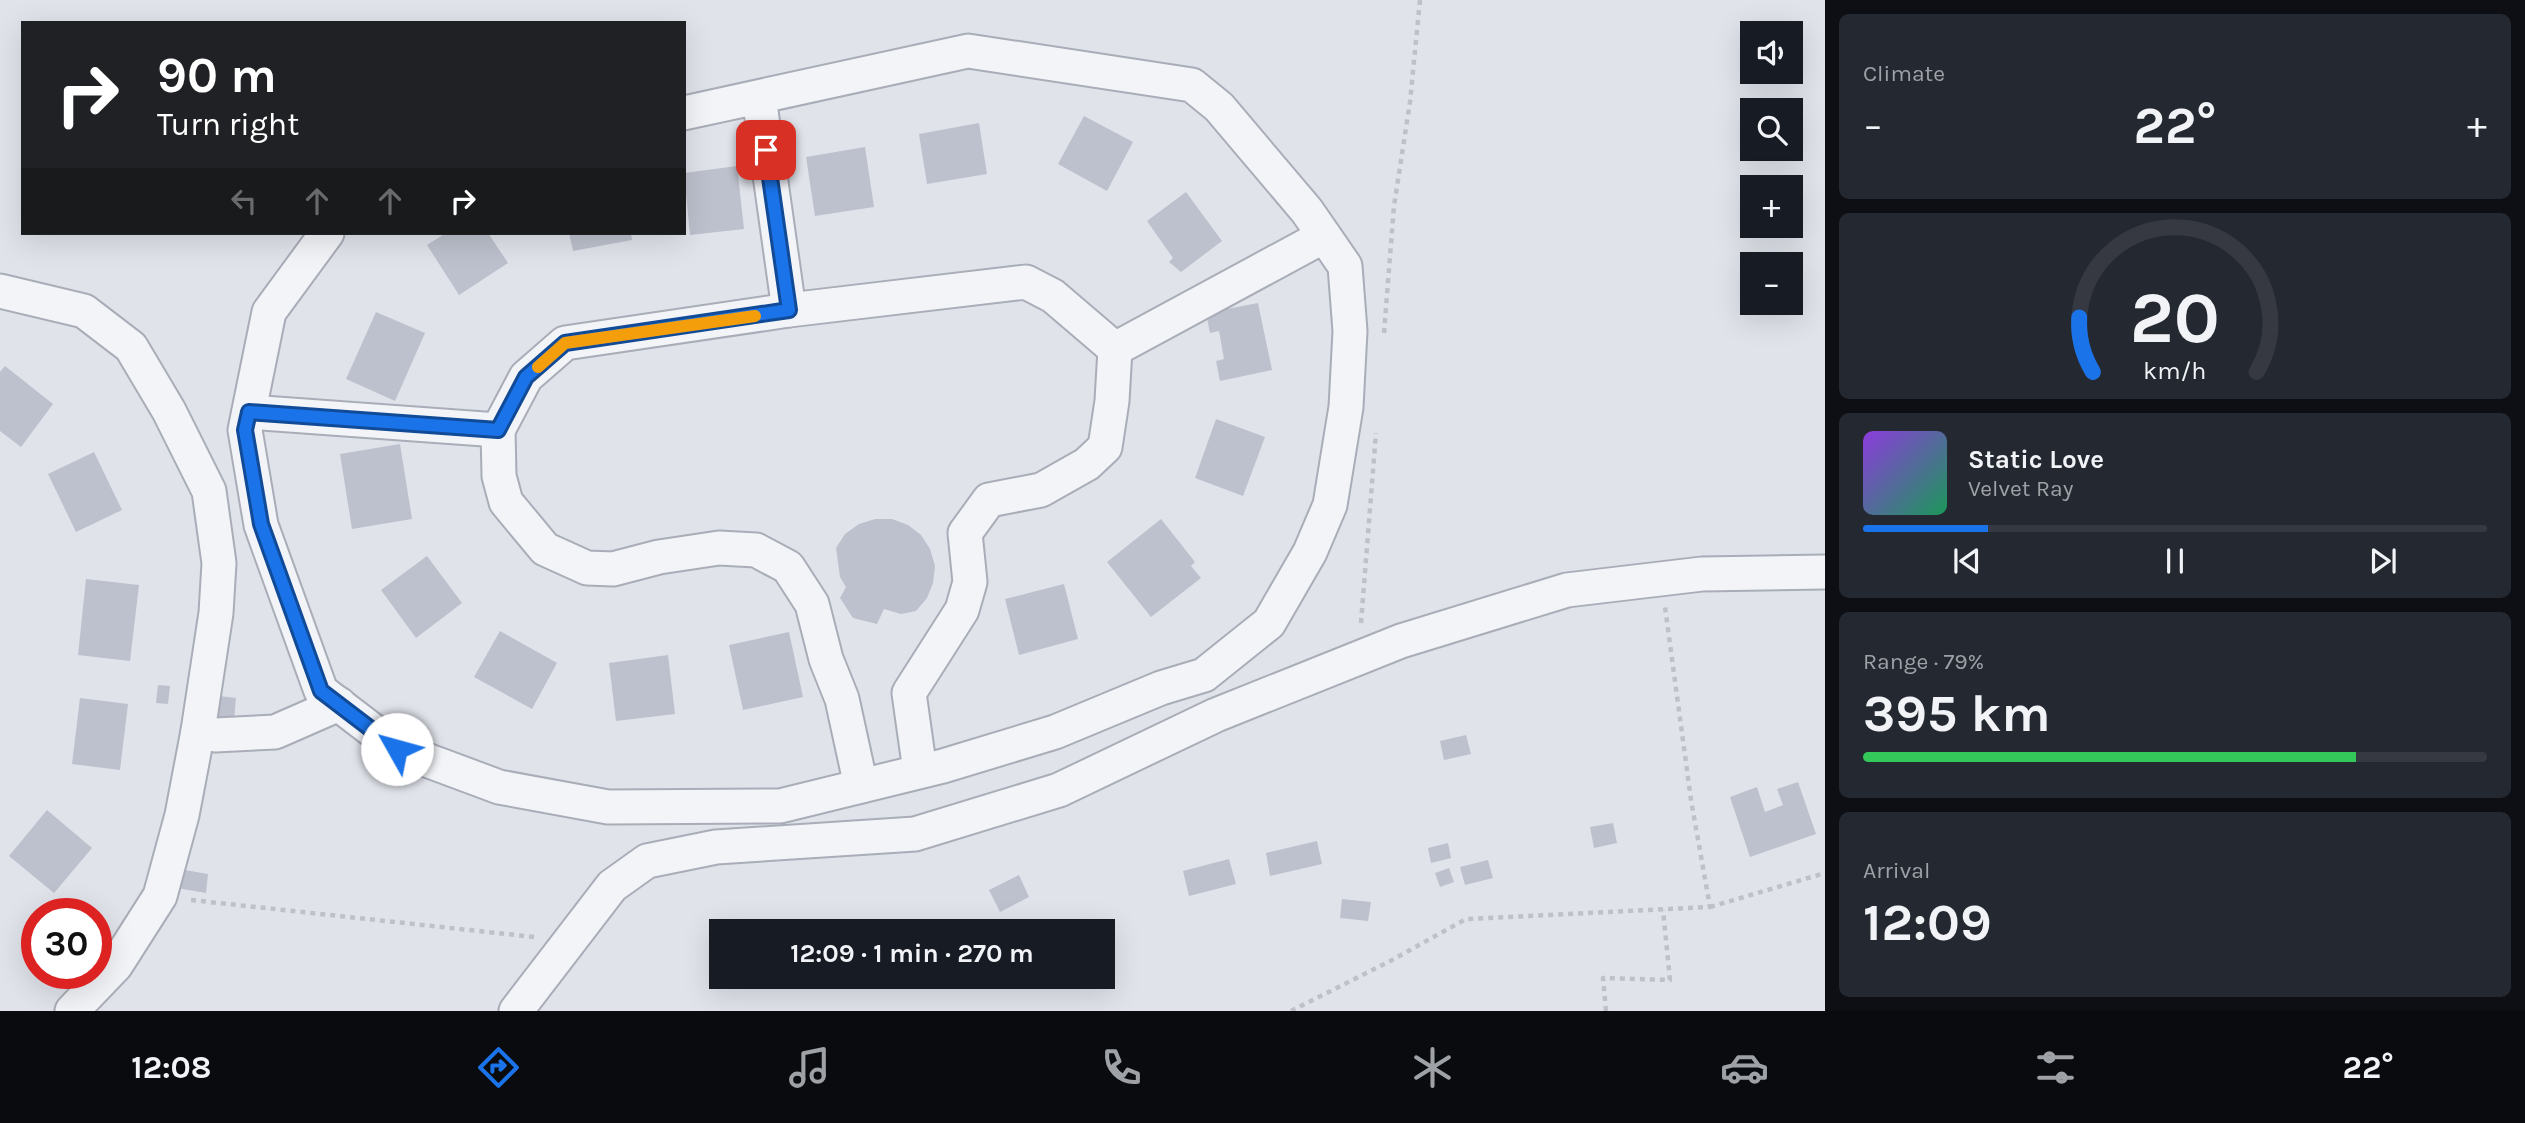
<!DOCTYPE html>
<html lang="en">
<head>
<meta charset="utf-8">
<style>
	body { margin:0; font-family:Karla,sans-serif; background:#242831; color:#f1f3f6; height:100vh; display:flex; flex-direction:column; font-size:26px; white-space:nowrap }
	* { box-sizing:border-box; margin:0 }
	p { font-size:23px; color:#9ea1a6 }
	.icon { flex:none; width:38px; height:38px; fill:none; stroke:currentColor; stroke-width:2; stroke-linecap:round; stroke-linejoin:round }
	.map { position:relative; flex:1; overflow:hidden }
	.sheet { display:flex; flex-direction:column; gap:14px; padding:14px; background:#0d0f14; width:700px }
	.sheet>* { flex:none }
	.guide { position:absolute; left:21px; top:21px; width:665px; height:214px; border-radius:0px; box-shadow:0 7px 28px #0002; background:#202124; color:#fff; overflow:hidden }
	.tools { position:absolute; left:1740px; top:21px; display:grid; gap:14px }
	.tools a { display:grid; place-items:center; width:63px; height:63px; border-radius:0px; background:#171b24; box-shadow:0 7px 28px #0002; font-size:35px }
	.speed { position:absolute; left:21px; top:898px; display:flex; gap:14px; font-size:35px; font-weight:700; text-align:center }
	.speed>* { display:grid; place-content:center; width:91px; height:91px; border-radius:50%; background:#171b24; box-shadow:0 7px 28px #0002; line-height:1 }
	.speed .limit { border:10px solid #d22; background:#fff; color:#111 }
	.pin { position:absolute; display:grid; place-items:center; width:60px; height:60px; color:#fff; margin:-30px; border-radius:14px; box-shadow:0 4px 10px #0006 }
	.me { position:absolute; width:77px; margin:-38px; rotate:308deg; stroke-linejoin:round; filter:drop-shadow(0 0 5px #0008) }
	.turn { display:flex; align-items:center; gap:24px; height:147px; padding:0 21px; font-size:32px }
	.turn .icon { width:91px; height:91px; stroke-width:2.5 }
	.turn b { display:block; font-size:49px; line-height:60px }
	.lanes { display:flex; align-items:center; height:66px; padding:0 21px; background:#0003; justify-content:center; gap:35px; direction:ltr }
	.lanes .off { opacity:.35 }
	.big { font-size:52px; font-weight:700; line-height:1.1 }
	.sheet .widget { flex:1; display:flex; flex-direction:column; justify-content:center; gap:10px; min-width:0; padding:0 24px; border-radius:10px; background:#242831 }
	.sheet .dial { align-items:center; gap:0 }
	.dial svg { height:182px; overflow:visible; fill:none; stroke:#363941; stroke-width:7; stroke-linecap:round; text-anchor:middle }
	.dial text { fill:#f1f3f6; stroke:none }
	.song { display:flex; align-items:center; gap:21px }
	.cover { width:84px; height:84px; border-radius:10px; background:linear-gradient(135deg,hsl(270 70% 55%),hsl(150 70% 35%)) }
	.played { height:7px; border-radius:4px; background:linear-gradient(90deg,#1a73e8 20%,#363941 20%) }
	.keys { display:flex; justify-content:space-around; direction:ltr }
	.heat { display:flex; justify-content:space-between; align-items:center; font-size:38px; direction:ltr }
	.charge { height:10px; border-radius:5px; background:linear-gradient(90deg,#34c759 79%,#363941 0) }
	.trip { position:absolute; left:709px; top:919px; width:406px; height:70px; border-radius:0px; background:#171b24; box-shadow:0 7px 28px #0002; font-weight:700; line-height:70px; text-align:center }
	.menu { display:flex; height:112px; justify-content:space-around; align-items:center; background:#090b0e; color:#9ea1a6 }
	.menu .icon { width:49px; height:49px }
	.menu .on { color:#1a73e8 }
	.menu b { font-size:32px; color:#f1f3f6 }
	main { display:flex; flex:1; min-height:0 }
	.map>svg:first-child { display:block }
</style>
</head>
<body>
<main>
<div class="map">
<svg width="1825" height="1011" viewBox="0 0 1825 1011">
	<rect width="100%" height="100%" fill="#e0e3ea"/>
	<g fill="#bdc1cd">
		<polygon points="1084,116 1133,142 1107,191 1058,164"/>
		<polygon points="979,123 987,174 927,184 919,134"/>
		<polygon points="865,147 874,207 815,216 806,157"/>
		<polygon points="737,166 744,229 690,235 684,173"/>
		<polygon points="1186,192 1222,241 1181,272 1169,262 1173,258 1147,221"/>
		<polygon points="446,233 488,233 508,263 459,295 427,245"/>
		<polygon points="569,233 631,233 632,240 573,251"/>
		<polygon points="1258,303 1272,370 1220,381 1216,361 1224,359 1219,331 1210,333 1206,313"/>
		<polygon points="376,312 425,333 395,401 346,379"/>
		<polygon points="5,366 53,404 21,447 0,431 0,372"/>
		<polygon points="1216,419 1265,437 1243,496 1195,478"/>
		<polygon points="400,444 412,519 352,529 340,454"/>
		<polygon points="94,452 122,510 76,532 48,474"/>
		<polygon points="875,519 892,519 908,525 921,535 930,549 935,566 933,583 927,598 916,611 901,614 884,609 877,624 853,618 840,598 846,587 840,577 836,548 845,534 859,524"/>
		<polygon points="1161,519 1195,562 1191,566 1201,578 1151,617 1107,562"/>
		<polygon points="427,556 462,603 416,638 381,590"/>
		<polygon points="86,579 139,585 130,661 78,655"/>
		<polygon points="1064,584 1078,639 1019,655 1005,599"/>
		<polygon points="500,631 557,663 532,709 474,677"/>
		<polygon points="789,632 803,697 743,710 729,645"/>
		<polygon points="668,655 675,714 616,721 609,663"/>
		<polygon points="158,685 170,686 168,704 156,703"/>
		<polygon points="219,696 236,698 234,720 216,718"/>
		<polygon points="80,698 128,704 120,770 72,764"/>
		<polygon points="1466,735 1471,754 1444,760 1440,741"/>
		<polygon points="1798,782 1816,834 1750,857 1730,797 1757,787 1765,812 1783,805 1777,789"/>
		<polygon points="47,810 92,848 54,893 9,856"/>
		<polygon points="1613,823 1617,843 1594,848 1590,827"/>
		<polygon points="1317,841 1322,864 1270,876 1266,853"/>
		<polygon points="1448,843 1451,858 1431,863 1428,848"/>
		<polygon points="1229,859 1236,884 1189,896 1183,871"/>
		<polygon points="1488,860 1493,878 1465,885 1460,867"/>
		<polygon points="1449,868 1454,882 1440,887 1435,873"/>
		<polygon points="179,869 208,874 206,893 177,888"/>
		<polygon points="1019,875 1029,897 1000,912 989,890"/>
		<polygon points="1342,899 1371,902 1368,921 1340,918"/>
	</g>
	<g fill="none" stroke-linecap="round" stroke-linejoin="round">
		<g stroke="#a9adb8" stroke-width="37">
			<g id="minor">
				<polyline points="759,97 789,310 1026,282 1053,296 1115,349 1112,401 1105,447 1087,464 1041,490 989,500 965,533 970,582 962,610 909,693 920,771"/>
				<polyline points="327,233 269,312 245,430 261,525 321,691 397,749 499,787 608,807 780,806 943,766 1055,732 1161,688 1204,675 1269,623 1310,552 1330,505 1346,407 1350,331 1345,266 1307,211 1219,107 1192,85 968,51 684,113"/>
				<polyline points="0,291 84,311 131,347 169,411 209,491 219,563 216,613 198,731 182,815 160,896 116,965 72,1011"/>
				<polyline points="1115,349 1324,236"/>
				<polyline points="249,412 498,430 526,377 565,343 789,310"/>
				<polyline points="498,430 499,476 506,502 545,549 587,568 613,569 659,557 719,548 756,550 788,567 812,604 826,659 842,699 861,786"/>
				<polyline points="198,731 215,735 275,732 339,704"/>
				<polyline points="516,1011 612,886 647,861 716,847 915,834 1059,790 1216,715 1401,641 1567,590 1702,574 1825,572"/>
			</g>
		</g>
		<g stroke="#bec1c9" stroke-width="4.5" stroke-dasharray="5 5" stroke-linecap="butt">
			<polyline points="1384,333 1394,206 1410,102 1420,0"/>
			<polyline points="1361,623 1376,433"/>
			<polyline points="191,900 534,937"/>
			<polyline points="1710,907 1825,873"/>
			<polyline points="1291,1011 1392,960 1466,919 1710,907 1691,800 1665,607"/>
			<polyline points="1606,1011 1603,978 1670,980 1663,910"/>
		</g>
		<use href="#minor" stroke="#f3f4f8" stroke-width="33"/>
	</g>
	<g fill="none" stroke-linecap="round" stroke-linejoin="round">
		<g stroke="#114b97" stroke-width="18">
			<polyline id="route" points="397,749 321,691 261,524 245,430 249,412 498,430 526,377 565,343 789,310 766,150"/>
		</g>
		<use href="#route" stroke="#1a73e8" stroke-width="12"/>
		<polyline stroke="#f59e0b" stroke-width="12" points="538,367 565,343 755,316"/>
	</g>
</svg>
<div class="tools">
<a><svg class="icon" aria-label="sound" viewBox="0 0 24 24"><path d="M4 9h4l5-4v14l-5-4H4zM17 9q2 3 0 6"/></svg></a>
<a><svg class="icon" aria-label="search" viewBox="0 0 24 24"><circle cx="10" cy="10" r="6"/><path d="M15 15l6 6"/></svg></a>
<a>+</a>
<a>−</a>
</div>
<div class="speed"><div class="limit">30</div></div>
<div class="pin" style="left:766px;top:150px;background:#d93025"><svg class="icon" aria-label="arrive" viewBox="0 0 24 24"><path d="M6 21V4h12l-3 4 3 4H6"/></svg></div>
<svg class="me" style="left:397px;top:749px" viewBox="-20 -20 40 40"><circle r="19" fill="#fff"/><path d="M0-13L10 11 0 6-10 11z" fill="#1a73e8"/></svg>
<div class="trip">12:09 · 1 min · 270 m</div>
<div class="guide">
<div class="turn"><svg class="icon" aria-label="right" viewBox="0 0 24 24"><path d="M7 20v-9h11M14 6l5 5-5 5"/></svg><div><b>90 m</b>Turn right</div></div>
<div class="lanes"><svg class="icon off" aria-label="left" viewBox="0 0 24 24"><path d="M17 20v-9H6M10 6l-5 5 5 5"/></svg><svg class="icon off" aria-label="ahead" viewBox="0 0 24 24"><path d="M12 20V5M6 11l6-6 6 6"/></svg><svg class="icon off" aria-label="ahead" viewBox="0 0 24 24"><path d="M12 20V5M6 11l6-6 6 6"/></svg><svg class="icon" aria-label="right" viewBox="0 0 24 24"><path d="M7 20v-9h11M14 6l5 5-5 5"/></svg></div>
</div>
</div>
<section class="sheet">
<div class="widget"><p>Climate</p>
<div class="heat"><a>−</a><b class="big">22°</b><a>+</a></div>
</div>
<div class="widget dial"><svg viewBox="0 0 100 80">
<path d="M14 69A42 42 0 1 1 86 69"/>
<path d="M14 69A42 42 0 0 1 8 45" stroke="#1a73e8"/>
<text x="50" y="56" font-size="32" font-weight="700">20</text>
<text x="50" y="72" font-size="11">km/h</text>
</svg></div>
<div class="widget">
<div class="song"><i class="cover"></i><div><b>Static Love</b><p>Velvet Ray</p></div></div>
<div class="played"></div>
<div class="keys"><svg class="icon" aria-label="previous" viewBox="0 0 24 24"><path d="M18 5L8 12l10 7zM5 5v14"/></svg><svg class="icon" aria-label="pause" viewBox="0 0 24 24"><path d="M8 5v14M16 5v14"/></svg><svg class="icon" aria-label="next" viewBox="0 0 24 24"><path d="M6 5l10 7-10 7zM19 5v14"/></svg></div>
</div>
<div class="widget"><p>Range · 79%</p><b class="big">395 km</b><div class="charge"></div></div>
<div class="widget"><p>Arrival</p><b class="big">12:09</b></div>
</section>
</main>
<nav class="menu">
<b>12:08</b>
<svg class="icon on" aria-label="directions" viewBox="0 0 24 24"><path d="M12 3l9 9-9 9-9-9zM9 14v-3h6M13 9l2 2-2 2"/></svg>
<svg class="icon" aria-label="music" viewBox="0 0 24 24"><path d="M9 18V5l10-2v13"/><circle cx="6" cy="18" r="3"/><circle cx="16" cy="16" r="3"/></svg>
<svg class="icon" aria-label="phone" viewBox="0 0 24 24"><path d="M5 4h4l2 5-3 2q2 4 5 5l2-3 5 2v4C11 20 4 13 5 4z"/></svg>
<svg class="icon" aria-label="climate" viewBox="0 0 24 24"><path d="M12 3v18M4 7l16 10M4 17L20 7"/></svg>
<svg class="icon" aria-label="car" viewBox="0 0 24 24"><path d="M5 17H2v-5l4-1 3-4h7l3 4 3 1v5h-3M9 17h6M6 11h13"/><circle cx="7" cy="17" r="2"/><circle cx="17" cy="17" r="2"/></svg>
<svg class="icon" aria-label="filters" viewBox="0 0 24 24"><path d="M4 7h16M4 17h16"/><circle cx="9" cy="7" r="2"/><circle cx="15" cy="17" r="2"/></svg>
<b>22°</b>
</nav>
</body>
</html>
